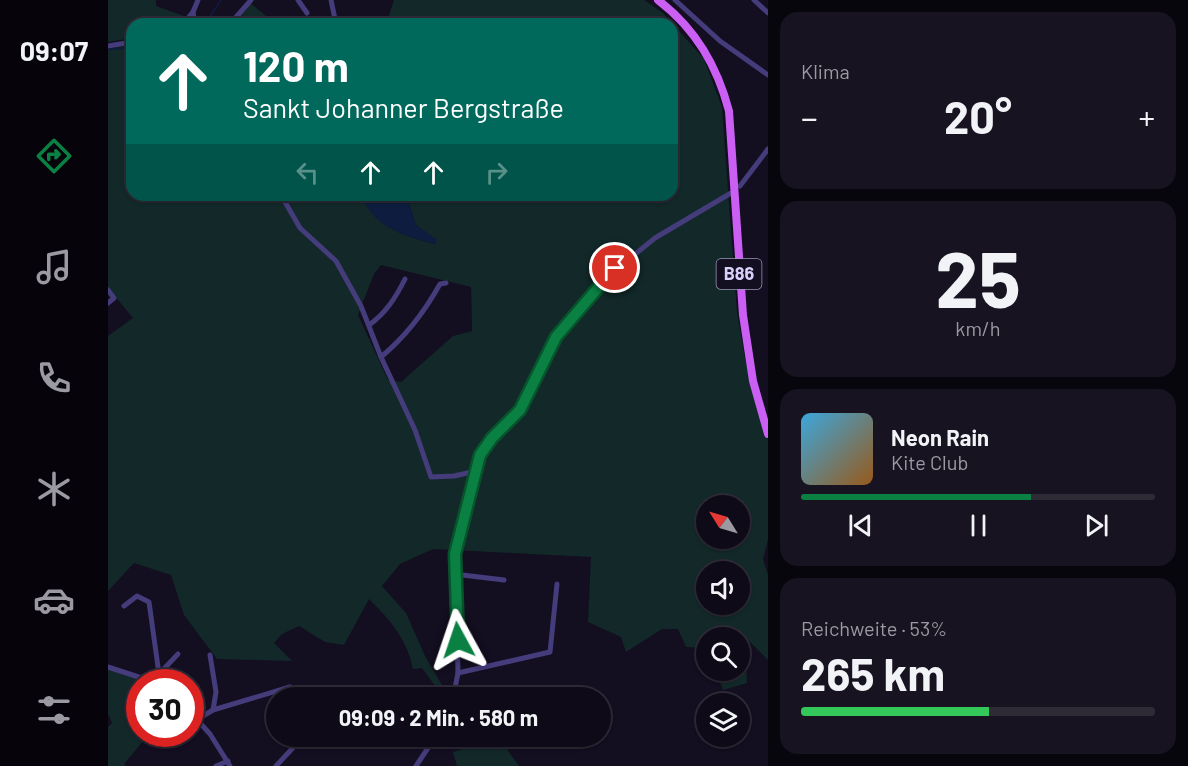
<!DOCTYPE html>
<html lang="de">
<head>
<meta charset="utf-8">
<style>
	body { margin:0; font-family:Barlow,sans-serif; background:#171321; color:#f1f3f6; height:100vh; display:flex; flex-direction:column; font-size:22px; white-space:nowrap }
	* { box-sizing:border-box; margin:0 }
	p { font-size:20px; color:#9b9aa2 }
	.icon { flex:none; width:33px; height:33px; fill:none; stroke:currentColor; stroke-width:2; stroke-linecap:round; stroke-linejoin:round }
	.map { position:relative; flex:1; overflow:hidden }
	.details { display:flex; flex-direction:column; gap:12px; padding:12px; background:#08060d; width:420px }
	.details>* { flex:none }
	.guide { position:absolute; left:18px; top:18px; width:552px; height:183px; border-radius:18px; box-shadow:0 2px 4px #0004,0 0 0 2px #2e2b37; background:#00695c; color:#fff; overflow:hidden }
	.needle { width:39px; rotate:307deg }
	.tools { position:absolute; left:588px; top:495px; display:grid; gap:12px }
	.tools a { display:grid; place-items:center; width:54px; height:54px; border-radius:50%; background:#0e0a18; box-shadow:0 2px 4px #0004,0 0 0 2px #2e2b37; font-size:30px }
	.speed { position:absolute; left:18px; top:669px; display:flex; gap:12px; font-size:30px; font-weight:700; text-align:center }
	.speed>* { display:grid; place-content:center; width:78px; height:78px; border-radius:50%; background:#0e0a18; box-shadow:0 2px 4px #0004,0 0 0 2px #2e2b37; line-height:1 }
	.speed .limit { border:9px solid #d22; background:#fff; color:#111 }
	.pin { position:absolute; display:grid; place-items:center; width:51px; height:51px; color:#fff; margin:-26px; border:3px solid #fff; border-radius:50%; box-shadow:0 2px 6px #0007 }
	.me { position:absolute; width:66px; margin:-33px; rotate:355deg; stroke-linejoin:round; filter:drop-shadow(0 0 4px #0008) }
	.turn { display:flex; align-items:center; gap:21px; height:126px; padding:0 18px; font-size:27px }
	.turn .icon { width:78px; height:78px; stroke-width:2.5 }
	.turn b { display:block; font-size:42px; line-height:51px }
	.lanes { display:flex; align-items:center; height:57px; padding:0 18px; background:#0003; justify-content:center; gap:30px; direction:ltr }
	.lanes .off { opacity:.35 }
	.big { font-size:45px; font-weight:700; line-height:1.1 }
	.details .widget { flex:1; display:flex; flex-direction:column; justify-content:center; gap:9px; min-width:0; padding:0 21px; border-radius:18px; background:#171321 }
	.details .dial { align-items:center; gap:0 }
	.dial b { font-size:78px; line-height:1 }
	.song { display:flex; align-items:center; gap:18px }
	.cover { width:72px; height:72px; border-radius:9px; background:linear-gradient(135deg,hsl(200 70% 55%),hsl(30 70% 35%)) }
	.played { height:6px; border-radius:3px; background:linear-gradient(90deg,#0b8043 65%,#2e2b37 65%) }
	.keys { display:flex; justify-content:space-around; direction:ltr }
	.heat { display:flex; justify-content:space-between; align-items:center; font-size:33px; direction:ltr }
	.charge { height:9px; border-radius:4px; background:linear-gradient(90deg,#34c759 53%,#2e2b37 0) }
	.trip { position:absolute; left:158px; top:687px; width:345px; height:60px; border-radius:30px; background:#0e0a18; box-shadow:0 2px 4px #0004,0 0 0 2px #2e2b37; font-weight:700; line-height:60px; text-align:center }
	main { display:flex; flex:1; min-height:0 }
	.tabs { display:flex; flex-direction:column; width:108px; justify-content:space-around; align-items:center; background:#06040a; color:#9b9aa2 }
	.tabs .icon { width:42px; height:42px }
	.tabs .current { color:#0b8043 }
	.tabs b { font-size:27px; color:#f1f3f6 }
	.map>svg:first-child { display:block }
</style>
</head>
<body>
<main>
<nav class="tabs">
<b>09:07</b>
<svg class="icon current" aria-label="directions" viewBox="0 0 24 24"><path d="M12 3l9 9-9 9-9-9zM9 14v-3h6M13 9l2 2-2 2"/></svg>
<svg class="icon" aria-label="music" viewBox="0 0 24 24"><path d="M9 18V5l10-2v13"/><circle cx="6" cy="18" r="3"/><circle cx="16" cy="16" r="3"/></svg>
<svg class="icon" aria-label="phone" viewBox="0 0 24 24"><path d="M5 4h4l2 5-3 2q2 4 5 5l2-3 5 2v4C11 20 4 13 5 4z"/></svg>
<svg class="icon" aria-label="climate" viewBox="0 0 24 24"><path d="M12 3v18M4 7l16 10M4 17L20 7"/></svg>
<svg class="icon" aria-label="car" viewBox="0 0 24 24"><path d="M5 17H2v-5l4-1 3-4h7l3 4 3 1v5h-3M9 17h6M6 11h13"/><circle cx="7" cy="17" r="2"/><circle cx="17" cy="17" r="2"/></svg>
<svg class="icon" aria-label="filters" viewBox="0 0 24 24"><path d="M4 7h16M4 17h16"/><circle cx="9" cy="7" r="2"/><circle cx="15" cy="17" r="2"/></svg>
</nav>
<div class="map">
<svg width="660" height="766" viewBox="0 0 660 766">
	<rect width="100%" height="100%" fill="#130e20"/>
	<g fill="#122829" fill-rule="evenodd">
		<polygon points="0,0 48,0 48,6 76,16 68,24 24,24 24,38 0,42"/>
		<path d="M286,0H536L555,13L596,59L614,107L629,312L637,358L660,440V540L655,559L660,575V660L637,637L639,683L615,690L608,671L632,670V638H598V648L578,647L570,629H554L518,652L513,637L480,622L483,557L325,549L292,564L274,586L298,613L318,658L334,685L335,697L314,668L305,669C299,639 282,620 261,599L236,645L217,642L191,626L174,634L166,643L184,661L109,659L76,615L63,575L26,563L0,591V336L25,318L0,288V49L24,45V195H254C265,227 297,236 327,244L328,240L308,225L298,195H564V24H278ZM273,265L363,287L364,331L345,336L293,382L280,380L250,315L266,274ZM598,506H632V538H598ZM598,572H632V604H598Z"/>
		<polygon points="142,3 168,24 123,24"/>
		<polygon points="0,668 40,682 32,682 32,734 41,734 16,764 18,766 0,766 0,727 4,723 0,714"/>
		<polygon points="354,737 390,737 411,766 349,766 345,752 362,747 353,741"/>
	</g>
	<path fill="#0e1c3f" d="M254,195H298L308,225L329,240L327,244C297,236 264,227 254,195Z"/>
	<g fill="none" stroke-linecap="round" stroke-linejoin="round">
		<g stroke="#0e1c3f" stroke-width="1.5">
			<polyline points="97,24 113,0"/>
			<polyline points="0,50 24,47"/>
		</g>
		<g stroke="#453c7c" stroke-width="5">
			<polyline points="190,0 199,13"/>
			<polyline points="223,0 228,24"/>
			<polyline points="567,0 612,41 660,75"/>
			<polyline points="646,0 660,13"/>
			<polyline points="85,12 87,24"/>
			<polyline points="75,24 85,12 90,0"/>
			<polyline points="122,24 143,0"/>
			<polyline points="0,46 24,42"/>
			<polyline points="632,186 660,149"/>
			<polyline points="173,195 192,228 228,261 253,306 273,357 307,430 323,477 346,476 368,471"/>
			<polyline points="0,290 6,298 0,303"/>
			<path d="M261,325C278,313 288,297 297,279"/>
			<path d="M273,357C297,337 317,311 332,284L338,283"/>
			<polyline points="346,574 396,580"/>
			<polyline points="16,606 29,596 41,602 51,674 45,682"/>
			<polyline points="102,655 108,692 105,710"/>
			<polyline points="0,667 46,682"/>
			<polyline points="350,673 442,652 449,584"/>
			<polyline points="51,674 70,654"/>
			<polyline points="345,698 350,673 347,554 372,455 384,438 412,410 448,337 493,282 547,238 623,193"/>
			<polyline points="82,712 102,734 122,766"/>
			<polyline points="90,719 105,710 182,687 190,698"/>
			<polyline points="108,766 120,761"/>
			<polyline points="168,766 196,736"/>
			<polyline points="308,766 328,736"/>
		</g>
		<path stroke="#cb5ff4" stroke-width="8" d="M550,0C588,29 609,66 621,111L635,315L645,381L660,434"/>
	</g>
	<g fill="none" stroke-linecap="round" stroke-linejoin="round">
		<g stroke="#07532c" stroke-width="15">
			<polyline id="route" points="350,640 347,554 372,455 384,438 412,410 448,337 507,268"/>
		</g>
		<use href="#route" stroke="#0b8043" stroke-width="10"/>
	</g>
	<g text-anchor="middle" stroke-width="6" stroke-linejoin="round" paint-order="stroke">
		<rect fill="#130e20" stroke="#9e96ba" stroke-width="1.5" x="608.5" y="259" width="45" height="30" rx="4.5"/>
		<g font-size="18" font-weight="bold" fill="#d9d0fc">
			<text x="631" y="280">B86</text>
		</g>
	</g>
</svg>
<div class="tools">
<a><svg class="needle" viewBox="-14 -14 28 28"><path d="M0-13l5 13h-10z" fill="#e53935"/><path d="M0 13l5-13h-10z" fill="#9b9aa2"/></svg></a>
<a><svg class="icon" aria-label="sound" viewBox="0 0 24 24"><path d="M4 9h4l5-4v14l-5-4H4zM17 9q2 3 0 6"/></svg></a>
<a><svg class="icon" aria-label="search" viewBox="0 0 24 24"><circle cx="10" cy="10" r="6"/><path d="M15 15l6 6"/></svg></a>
<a><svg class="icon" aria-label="layers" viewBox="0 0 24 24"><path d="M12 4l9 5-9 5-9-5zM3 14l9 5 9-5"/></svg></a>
</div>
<div class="speed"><div class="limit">30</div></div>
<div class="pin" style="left:507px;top:268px;background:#d93025"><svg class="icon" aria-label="arrive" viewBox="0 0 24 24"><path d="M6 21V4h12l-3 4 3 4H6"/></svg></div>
<svg class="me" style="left:350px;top:640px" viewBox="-20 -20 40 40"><path d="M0-17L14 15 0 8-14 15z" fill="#0b8043" stroke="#fff" stroke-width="4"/></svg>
<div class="trip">09:09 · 2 Min. · 580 m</div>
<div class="guide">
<div class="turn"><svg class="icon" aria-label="ahead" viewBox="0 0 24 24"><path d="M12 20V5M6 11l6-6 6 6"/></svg><div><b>120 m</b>Sankt Johanner Bergstraße</div></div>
<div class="lanes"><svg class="icon off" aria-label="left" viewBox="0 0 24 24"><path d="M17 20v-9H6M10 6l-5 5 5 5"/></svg><svg class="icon" aria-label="ahead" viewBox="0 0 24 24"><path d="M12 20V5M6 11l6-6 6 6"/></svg><svg class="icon" aria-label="ahead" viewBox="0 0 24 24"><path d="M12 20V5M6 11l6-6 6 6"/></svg><svg class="icon off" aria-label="right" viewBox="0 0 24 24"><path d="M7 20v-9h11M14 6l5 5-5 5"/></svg></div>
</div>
</div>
<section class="details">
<div class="widget"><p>Klima</p>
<div class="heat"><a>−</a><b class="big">20°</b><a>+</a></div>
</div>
<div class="widget dial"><b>25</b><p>km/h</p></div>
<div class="widget">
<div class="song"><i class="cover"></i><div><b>Neon Rain</b><p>Kite Club</p></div></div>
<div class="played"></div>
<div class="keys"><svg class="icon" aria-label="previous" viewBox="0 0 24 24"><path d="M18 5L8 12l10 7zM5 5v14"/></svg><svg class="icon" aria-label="pause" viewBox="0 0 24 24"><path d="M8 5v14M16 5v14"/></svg><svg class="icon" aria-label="next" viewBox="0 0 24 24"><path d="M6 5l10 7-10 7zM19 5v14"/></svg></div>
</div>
<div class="widget"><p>Reichweite · 53%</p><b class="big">265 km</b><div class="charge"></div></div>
</section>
</main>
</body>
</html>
